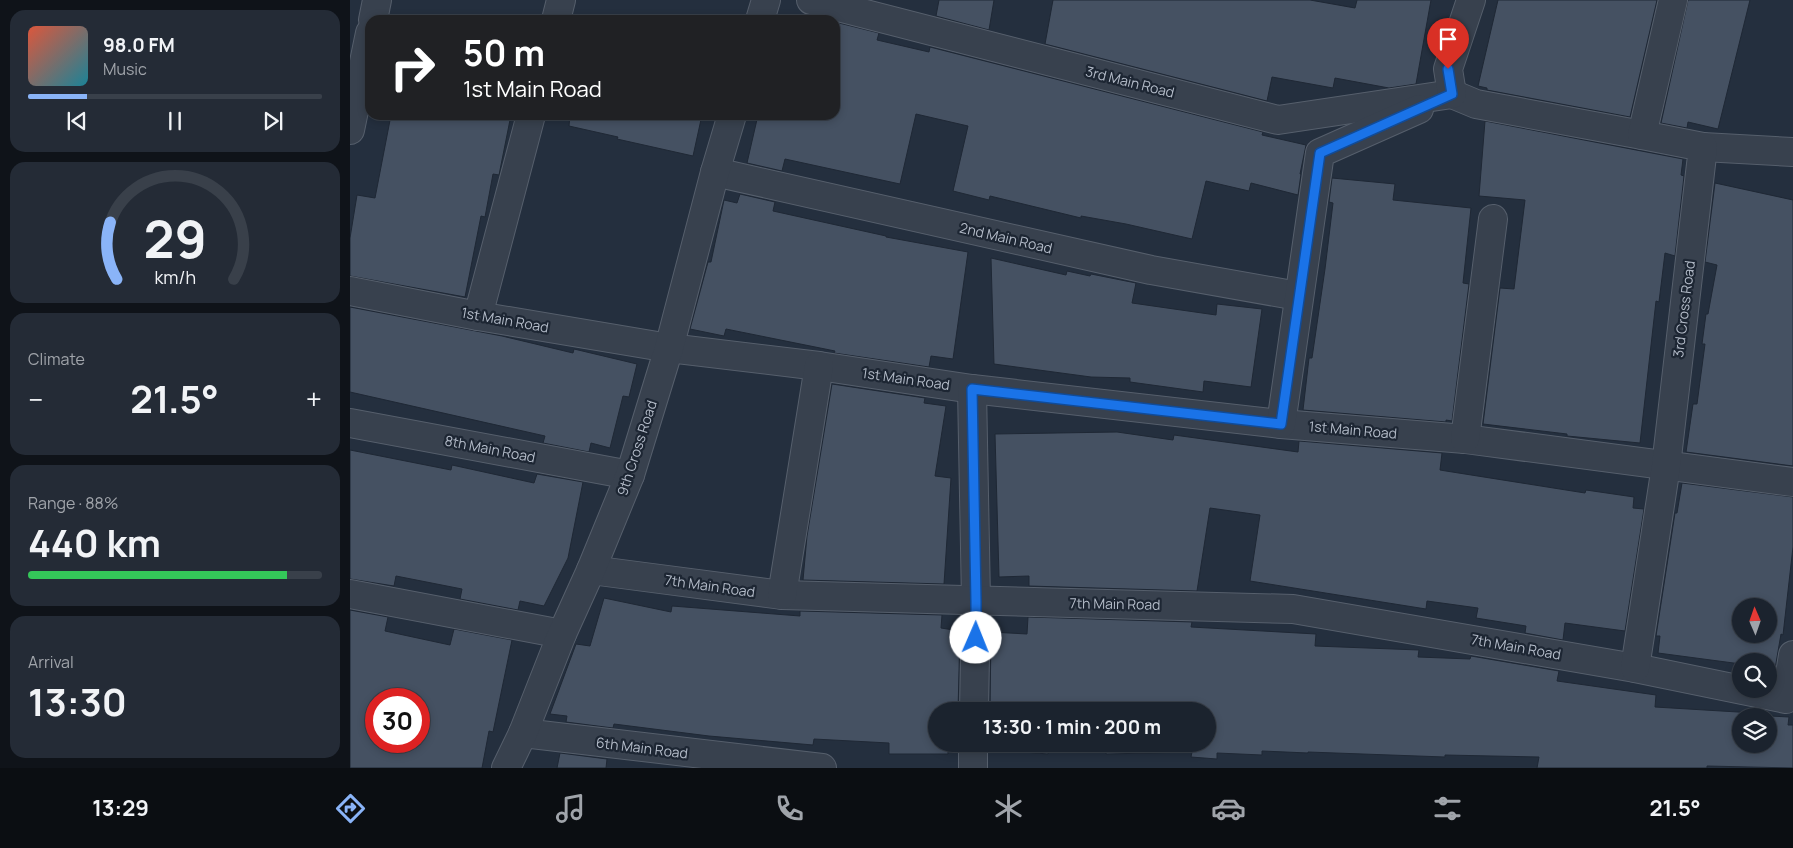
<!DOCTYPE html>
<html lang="en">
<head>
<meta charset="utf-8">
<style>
	body { margin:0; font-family:Manrope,sans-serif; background:#242b36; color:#f1f3f6; height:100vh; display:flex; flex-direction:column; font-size:19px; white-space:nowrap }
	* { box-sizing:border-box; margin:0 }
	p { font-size:16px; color:#a0a4aa }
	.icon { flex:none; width:28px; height:28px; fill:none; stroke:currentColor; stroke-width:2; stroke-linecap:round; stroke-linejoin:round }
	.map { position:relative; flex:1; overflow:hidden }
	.panel { display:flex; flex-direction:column; gap:10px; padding:10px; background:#0f1319; width:350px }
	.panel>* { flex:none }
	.hud { position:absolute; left:15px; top:15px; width:475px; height:105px; border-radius:15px; box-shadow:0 2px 8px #0003,0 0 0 1px #39404a; background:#202124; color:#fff; overflow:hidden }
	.needle { width:32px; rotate:358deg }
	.tools { position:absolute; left:1382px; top:598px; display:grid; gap:10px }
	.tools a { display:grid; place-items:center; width:45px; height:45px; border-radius:50%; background:#1b232e; box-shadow:0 2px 8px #0003,0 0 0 1px #39404a; font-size:25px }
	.speed { position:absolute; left:15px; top:688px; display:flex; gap:10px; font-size:25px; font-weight:700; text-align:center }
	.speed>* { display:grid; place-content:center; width:65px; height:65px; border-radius:50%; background:#1b232e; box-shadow:0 2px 8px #0003,0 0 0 1px #39404a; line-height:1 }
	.speed .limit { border:8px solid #d22; background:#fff; color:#111 }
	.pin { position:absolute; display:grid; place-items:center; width:42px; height:42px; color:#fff; margin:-51px -21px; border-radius:50% 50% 50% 0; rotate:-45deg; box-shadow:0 0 5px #0007 }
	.pin .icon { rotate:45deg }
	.me { position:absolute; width:55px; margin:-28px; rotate:1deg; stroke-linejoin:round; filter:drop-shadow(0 0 4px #0008) }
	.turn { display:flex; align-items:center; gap:18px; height:105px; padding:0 15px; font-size:22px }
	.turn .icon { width:65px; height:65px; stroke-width:2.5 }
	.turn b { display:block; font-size:35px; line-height:42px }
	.big { font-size:38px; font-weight:700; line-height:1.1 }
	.panel .widget { flex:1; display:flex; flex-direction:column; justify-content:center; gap:8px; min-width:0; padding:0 18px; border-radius:15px; background:#242b36 }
	.panel .dial { align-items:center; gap:0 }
	.dial svg { height:130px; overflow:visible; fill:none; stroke:#39404a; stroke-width:7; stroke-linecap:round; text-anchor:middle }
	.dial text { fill:#f1f3f6; stroke:none }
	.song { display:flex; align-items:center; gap:15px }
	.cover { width:60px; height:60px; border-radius:8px; background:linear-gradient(135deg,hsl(10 70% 55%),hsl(190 70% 35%)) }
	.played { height:5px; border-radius:2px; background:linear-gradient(90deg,#8ab4f8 20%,#39404a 20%) }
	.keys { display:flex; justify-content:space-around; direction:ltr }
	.heat { display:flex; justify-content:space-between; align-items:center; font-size:28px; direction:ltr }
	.charge { height:8px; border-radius:4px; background:linear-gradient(90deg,#34c759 88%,#39404a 0) }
	.trip { position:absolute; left:578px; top:702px; width:288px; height:50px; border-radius:25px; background:#1b232e; box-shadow:0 2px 8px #0003,0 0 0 1px #39404a; font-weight:700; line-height:50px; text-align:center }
	.tab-bar { display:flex; height:80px; justify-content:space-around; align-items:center; background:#0b0e12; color:#a0a4aa }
	.tab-bar .icon { width:35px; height:35px }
	.tab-bar .on { color:#8ab4f8 }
	.tab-bar b { font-size:22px; color:#f1f3f6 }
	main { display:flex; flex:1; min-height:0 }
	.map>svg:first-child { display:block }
</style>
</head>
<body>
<main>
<section class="panel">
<div class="widget">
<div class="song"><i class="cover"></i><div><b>98.0 FM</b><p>Music</p></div></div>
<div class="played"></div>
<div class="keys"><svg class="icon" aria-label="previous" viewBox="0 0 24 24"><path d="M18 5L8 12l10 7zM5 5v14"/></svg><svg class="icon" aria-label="pause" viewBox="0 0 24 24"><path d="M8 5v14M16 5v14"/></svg><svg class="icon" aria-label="next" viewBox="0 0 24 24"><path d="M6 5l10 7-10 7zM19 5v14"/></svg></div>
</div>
<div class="widget dial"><svg viewBox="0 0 100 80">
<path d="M14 69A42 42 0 1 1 86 69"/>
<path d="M14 69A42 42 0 0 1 10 34" stroke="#8ab4f8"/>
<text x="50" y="56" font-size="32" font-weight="700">29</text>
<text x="50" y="72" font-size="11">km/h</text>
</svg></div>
<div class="widget"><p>Climate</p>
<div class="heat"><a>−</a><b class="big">21.5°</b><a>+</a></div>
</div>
<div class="widget"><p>Range · 88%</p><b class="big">440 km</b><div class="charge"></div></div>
<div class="widget"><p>Arrival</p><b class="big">13:30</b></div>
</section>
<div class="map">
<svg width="1443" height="768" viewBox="0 0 1443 768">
	<rect width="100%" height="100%" fill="#242f3e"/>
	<g fill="#455162" stroke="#1f2835" fill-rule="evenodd">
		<polygon points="589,0 644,0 639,30 586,16"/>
		<polygon points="703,0 960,0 1005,8 1007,0 1081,0 1066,84 1039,88 985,78 983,88 922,77 917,101 695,44"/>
		<polygon points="1148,0 1307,0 1280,117 1137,90 1137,88 1128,86"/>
		<polygon points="1338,0 1400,0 1368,129 1338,122 1337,128 1311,123"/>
		<polygon points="485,22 529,33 527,40 579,52 580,47 913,132 912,135 956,145 950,174 951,174 948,195 901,183 899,191 856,181 842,239 776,224 731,216 731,218 640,196 639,200 603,191 618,126 566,114 550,184 435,159 432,171 397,163 408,115 485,115"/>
		<polygon points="41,115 161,115 149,175 143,174 135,217 131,216 115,297 0,276 0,238 7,195 25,198"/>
		<polygon points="220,115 352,115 343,156 267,139 268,137 219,126"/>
		<polygon points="1135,121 1333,159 1331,175 1334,176 1325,256 1315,253 1309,302 1306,301 1290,443 1217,436 1217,434 1133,424 1150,288 1164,289 1175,200 1129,196"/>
		<polygon points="982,178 1045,184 1043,200 1121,208 1113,283 1119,284 1102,421 1096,420 1096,422 953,410 959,358 962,358 975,269 983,203 979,202"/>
		<polygon points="1365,183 1443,200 1443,466 1336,452 1343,404 1347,404 1355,344 1352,344 1356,314 1358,314 1367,265 1355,262"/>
		<polygon points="390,194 425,202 423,211 536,236 536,237 618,252 603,359 581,356 579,367 484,353 485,351 376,329 374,336 340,329 358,262 361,262 374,200 387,203"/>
		<polygon points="641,258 716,275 717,271 740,276 741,274 786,283 782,303 866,315 867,304 912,309 901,387 854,381 853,392 780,382 780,378 741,377 644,364"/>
		<polygon points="0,307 152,336 223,353 224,349 287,364 279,397 273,396 260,448 241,443 239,452 193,443 195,436 0,392"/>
		<polygon points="482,384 575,398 574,403 596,406 585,476 601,478 594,584 453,580 457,536"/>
		<polygon points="767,432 823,440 824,435 948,452 949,441 1092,453 1090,470 1096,471 1235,493 1236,490 1284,497 1283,508 1294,509 1275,631 1215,623 1213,640 1175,633 1176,626 1126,618 1128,608 1077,601 1076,609 900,581 910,515 860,508 847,591 679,586 679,576 649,577 645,434"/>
		<polygon points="0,450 101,470 102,465 184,483 187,474 233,482 218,558 194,606 170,601 168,610 110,599 112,589 46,576 44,586 0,579"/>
		<path d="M1332,483L1443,497V547L1433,635L1431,634L1425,669L1419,668V661H1391V664L1308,653L1310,636H1306L1325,513H1327ZM1391,606H1419V634H1391Z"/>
		<polygon points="254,598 321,612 322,606 450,616 450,611 592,615 591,628 610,631 608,711 586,711 586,744 607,744 607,748 598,747 598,754 539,754 539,743 464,739 463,745 359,736 264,724 263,728 216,722 217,716 200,714 226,644 240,646"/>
		<path d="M0,610L38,617L35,631L100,645L104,629L162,640L143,732L139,731L132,768H0ZM26,699H69V741H26Z"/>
		<path d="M678,617L842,622L841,627L966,634L965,646L1069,650L1068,657L1120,659L1121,656L1209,671L1207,681L1306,695L1305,707L1421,714L1420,716L1439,717L1438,725H1443V768L1357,766V768H1187L1189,757L1095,755V757L958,752V753L912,751V755L867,753V759L841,757L842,752L756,754L757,744H856V711H640L641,632L677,634ZM1391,716H1419V744H1391Z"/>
		<polygon points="639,744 699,744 698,754 639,749"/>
		<polygon points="210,753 257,759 256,768 207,768"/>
	</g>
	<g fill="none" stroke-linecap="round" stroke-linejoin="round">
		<g stroke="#565f6c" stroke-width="30">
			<g id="minor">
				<polyline points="461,0 928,120 1102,94"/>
				<polyline points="23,20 27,0"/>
				<polyline points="206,20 211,0"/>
				<polyline points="410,20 416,0"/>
				<polyline points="1102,94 1126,104 1292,135"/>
				<polyline points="1102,94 1098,69 1121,0"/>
				<polyline points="0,130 20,33"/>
				<polyline points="1353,147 1443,152"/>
				<polyline points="365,172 801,270 948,296"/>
				<polyline points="0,291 128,316 319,348 469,366 622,389 931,424 1115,439 1443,482"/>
				<polyline points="128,316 181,115"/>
				<polyline points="622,389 626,601 624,711"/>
				<polyline points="0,423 280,475"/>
				<polyline points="931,424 970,153 1069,109"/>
				<polyline points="1115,439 1143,219"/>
				<polyline points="241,570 432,595 943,609 1285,668 1436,699 1443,655"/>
				<polyline points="0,594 212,634"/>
				<polyline points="432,595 469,366"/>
				<polyline points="1285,668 1316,466 1353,147 1292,135 1323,0"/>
				<polyline points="173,733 472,768"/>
				<polyline points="156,768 173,733 212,634 241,570 280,475 319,348 365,172 382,115"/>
				<polyline points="623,768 623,744"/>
			</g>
		</g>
		<use href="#minor" stroke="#38414e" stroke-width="28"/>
	</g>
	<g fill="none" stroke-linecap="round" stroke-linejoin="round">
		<g stroke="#114b97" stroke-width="12">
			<polyline id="route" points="626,638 626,601 622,389 931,424 970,153 1102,94 1098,69"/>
		</g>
		<use href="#route" stroke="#1a73e8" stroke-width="9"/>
	</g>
	<g text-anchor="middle" stroke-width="4.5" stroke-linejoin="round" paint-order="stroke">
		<g font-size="14" fill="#b4bcc9" stroke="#1d2633">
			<text transform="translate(780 82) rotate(14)" y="5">3rd Main Road</text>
			<text transform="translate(656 238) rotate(13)" y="5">2nd Main Road</text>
			<text transform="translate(1334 309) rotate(-83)" y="5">3rd Cross Road</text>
			<text transform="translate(155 320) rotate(10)" y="5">1st Main Road</text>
			<text transform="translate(556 379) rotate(8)" y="5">1st Main Road</text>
			<text transform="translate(1003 430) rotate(5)" y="5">1st Main Road</text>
			<text transform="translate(287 448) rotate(-72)" y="5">9th Cross Road</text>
			<text transform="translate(140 449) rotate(11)" y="5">8th Main Road</text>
			<text transform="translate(360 586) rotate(8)" y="5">7th Main Road</text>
			<text transform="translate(765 604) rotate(1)" y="5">7th Main Road</text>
			<text transform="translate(1166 647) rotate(10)" y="5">7th Main Road</text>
			<text transform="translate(292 748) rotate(7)" y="5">6th Main Road</text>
		</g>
	</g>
</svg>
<div class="tools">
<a><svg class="needle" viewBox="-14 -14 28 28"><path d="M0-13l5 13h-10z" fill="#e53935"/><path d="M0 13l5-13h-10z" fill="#a0a4aa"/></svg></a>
<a><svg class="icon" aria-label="search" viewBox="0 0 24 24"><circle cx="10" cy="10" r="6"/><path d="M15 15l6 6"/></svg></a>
<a><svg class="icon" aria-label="layers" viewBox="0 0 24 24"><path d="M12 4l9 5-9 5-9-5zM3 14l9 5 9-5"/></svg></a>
</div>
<div class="speed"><div class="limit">30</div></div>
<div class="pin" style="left:1098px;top:69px;background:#d93025"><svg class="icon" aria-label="arrive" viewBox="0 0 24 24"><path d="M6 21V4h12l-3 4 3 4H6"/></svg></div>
<svg class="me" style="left:626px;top:638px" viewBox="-20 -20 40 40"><circle r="19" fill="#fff"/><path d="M0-13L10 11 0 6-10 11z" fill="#1a73e8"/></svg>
<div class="trip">13:30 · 1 min · 200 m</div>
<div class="hud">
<div class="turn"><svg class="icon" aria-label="right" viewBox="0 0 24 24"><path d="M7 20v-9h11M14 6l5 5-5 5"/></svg><div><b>50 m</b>1st Main Road</div></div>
</div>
</div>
</main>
<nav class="tab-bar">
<b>13:29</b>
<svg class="icon on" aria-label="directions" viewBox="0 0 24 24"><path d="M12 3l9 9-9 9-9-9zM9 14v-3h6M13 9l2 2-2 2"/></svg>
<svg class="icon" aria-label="music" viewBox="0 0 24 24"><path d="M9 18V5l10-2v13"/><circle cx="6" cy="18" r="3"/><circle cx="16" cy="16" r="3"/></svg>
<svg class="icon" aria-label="phone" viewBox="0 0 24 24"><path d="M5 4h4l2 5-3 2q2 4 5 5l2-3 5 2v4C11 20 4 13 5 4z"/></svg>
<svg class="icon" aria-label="climate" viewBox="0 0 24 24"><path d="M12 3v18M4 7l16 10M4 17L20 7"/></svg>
<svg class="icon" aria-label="car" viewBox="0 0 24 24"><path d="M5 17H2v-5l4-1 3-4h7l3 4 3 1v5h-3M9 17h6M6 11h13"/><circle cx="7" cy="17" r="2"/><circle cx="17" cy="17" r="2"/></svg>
<svg class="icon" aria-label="filters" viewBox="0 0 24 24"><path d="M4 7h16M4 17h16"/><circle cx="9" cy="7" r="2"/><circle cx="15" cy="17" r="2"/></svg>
<b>21.5°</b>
</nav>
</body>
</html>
